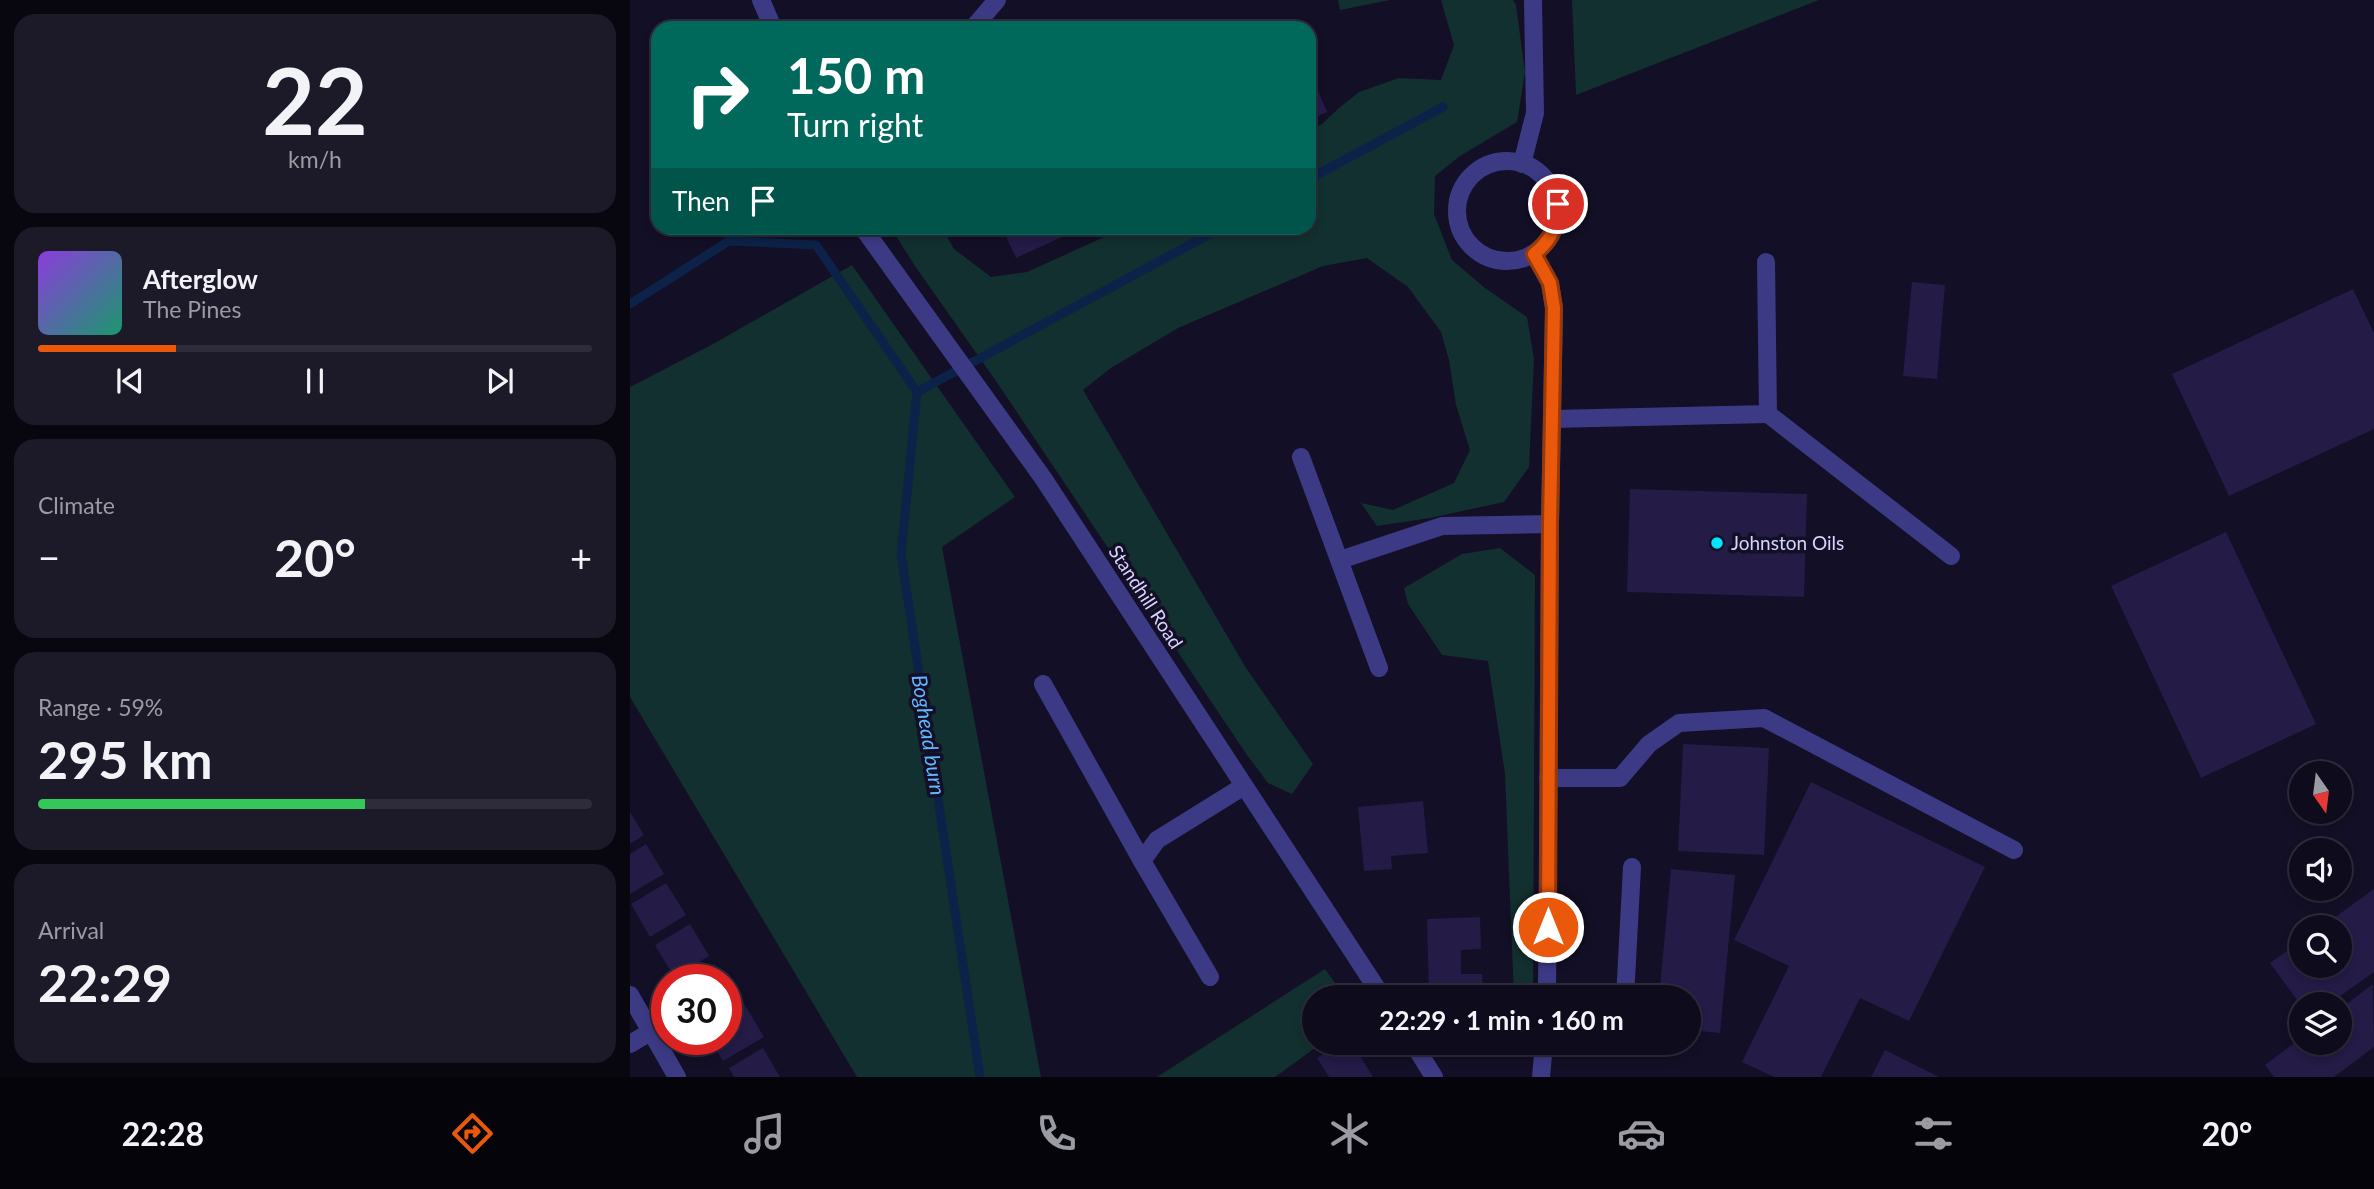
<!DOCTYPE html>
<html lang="en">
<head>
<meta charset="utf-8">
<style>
	body { margin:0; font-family:Lato,sans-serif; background:#1c1929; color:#f1f3f6; height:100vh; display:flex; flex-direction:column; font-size:26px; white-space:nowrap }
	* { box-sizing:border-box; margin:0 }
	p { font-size:23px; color:#9b9ba3 }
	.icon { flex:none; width:38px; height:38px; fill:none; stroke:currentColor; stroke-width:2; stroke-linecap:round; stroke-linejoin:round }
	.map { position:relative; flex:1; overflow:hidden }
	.side { display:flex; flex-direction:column; gap:14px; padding:14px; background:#08060f; width:630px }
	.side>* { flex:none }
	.banner { position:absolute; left:21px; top:21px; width:665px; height:214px; border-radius:21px; box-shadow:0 4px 10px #0003,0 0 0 2px #2e2b3b; background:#00695c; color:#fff; overflow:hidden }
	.needle { width:46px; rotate:166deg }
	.controls { position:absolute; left:1659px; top:761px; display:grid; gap:14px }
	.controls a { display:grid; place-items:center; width:63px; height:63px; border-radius:50%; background:#0e0b1c; box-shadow:0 4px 10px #0003,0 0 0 2px #2e2b3b; font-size:35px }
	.speed { position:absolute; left:21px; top:964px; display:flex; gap:14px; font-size:35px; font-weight:700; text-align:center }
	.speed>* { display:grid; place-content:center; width:91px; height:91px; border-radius:50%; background:#0e0b1c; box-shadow:0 4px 10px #0003,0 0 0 2px #2e2b3b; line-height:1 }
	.speed .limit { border:10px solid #d22; background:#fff; color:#111 }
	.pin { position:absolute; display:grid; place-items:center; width:60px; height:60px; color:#fff; margin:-30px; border:4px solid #fff; border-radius:50%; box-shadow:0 2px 7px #0007 }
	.me { position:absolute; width:77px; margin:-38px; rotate:0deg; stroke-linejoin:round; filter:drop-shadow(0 0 5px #0008) }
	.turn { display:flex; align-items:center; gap:24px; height:147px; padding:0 21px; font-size:32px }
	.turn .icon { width:91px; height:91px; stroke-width:2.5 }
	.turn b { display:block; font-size:49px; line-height:60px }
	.then { display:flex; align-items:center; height:66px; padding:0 21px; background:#0003; gap:14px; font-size:26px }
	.big { font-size:52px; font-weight:700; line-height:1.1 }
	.side .tile { flex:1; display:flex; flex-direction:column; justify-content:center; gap:10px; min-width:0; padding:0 24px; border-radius:21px; background:#1c1929 }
	.side .dial { align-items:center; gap:0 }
	.dial b { font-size:91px; line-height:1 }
	.song { display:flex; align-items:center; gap:21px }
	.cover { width:84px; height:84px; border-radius:10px; background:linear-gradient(135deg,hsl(270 70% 55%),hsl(160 70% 35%)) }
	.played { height:7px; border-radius:4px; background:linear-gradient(90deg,#ea580c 25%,#2e2b3b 25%) }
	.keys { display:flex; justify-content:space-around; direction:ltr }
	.heat { display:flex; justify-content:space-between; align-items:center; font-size:38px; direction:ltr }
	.charge { height:10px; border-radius:5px; background:linear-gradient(90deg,#34c759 59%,#2e2b3b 0) }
	.trip { position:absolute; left:672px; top:985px; width:399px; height:70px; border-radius:35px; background:#0e0b1c; box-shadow:0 4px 10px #0003,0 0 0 2px #2e2b3b; font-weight:700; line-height:70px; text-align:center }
	.dock { display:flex; height:112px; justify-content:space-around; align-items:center; background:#06040b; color:#9b9ba3 }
	.dock .icon { width:49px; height:49px }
	.dock .selected { color:#ea580c }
	.dock b { font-size:32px; color:#f1f3f6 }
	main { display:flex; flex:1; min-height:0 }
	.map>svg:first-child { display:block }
</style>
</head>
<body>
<main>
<section class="side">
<div class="tile dial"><b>22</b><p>km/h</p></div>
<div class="tile">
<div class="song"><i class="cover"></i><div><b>Afterglow</b><p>The Pines</p></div></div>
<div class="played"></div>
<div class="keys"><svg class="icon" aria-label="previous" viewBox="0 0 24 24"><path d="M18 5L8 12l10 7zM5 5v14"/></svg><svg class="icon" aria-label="pause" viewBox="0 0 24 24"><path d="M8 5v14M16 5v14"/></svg><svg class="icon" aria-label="next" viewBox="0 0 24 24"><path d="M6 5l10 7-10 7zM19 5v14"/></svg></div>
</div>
<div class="tile"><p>Climate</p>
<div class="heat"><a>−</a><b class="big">20°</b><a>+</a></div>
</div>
<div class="tile"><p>Range · 59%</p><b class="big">295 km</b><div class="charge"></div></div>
<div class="tile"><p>Arrival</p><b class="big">22:29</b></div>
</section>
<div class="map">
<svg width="1744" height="1077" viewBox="0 0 1744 1077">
	<rect width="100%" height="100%" fill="#130f26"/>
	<g fill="#12302f">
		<polygon points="708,0 760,0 710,10"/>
		<polygon points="811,0 883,0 886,5 895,72 887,122 830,156 805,176 804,214 822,260 855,288 897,317 904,359 899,467 874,502 800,518 747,526 731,503 763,510 824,483 840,450 826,405 819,360 811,332 778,287 737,258 693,266 548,328 481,368 453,390 616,668 683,764 662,794 638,783 617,755 368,384 285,266 261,228 312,228 324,249 361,277 397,272 494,228 679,228 679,131 692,124 709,108 729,92 769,78 811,80 824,45"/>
		<polygon points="942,0 1189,0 946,95"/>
		<polygon points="222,265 385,497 312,547 411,1077 227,1077 0,697 0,387 83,344"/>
		<polygon points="870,548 905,575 903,997 884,997 875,774 858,661 812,655 778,604 774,588 832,554"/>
		<polygon points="695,969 715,997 684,998 684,1043 692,1043 645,1077 527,1077"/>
	</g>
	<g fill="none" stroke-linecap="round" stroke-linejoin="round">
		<g stroke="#0c2248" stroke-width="9">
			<polyline points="679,179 813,107"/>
			<polyline points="0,304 99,241 186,245 287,392"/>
			<polyline points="287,392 271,554 350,1077"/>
			<polyline points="287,392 591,228"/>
		</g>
	</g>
	<g fill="#241b47">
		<polygon points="679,70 697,112 679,120"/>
		<polygon points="372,228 452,228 386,258"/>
		<polygon points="1282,282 1315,285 1307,379 1273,376"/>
		<polygon points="1723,289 1744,333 1744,429 1599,496 1542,374"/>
		<polygon points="1000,489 1177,494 1174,597 997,592"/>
		<polygon points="1596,532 1686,724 1571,778 1481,586"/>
		<polygon points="1053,744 1139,748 1134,855 1048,851"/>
		<polygon points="1181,782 1355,867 1279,1021 1230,998 1191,1077 1144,1077 1112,1062 1159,966 1104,940"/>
		<polygon points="793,801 798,853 761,856 762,869 734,871 728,807"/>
		<polygon points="0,812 14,835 0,844"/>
		<polygon points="16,844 34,874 0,894 0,854"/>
		<polygon points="1041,869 1105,875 1090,1033 1059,1030 1059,998 1029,998"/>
		<polygon points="36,883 56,915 20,937 1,904"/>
		<polygon points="1744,889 1744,972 1699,1004 1670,1004 1640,963 1671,941 1671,966 1710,966 1710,928 1690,928"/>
		<polygon points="850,917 851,949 831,950 831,974 852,974 853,997 799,998 797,919"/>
		<polygon points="60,924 79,956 44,977 25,945"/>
		<polygon points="84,964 94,980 57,980"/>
		<polygon points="96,984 103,996 96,1001"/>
		<polygon points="1743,984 1744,1047 1704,1077 1644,1077 1635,1065 1671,1038 1671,1043 1710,1043 1710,1009"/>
		<polygon points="113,1002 134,1037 93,1061 80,1040 96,1040 96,1012"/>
		<polygon points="711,1043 722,1043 743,1077 699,1077 687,1058"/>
		<polygon points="133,1048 150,1077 104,1077 99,1068"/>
		<polygon points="1255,1050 1309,1077 1241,1077"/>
	</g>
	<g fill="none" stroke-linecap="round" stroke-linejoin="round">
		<g stroke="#3d3a85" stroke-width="18">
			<polyline points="131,0 143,28"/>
			<polyline points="343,28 367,0"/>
			<circle cx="877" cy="211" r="50"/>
			<polyline points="892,164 905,113 903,0"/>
			<polyline points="233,228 413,478 753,998"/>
			<polyline points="904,254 920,283 924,308 920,524 917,998"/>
			<polyline points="1138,414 1321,556"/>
			<polyline points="922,419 1138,414 1136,262"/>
			<polyline points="671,457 749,668"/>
			<polyline points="710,560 812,526 920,524"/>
			<polyline points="413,684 512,861 580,977"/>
			<polyline points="918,778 990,778 1019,744 1049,723 1134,718 1384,850"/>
			<polyline points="512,861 527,840 614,786"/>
			<polyline points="0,995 47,1077"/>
			<polyline points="995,998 1002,867"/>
			<polyline points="783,1043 804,1077"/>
			<polyline points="0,1044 22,1031"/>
			<polyline points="911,1077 914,1043"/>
		</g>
	</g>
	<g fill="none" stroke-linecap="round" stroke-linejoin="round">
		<g stroke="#983908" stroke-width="18">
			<path id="route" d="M918,927L920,524L924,308L920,283L904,254C922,240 927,226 928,204"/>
		</g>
		<use href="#route" stroke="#ea580c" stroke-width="12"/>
	</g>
	<circle fill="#00e5ff" stroke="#130f26" stroke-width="2.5" cx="1087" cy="543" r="7"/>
	<g text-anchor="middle" stroke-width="7" stroke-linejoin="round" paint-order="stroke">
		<g font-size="19" fill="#d9d4ff" stroke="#130f26" text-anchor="start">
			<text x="1101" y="550">Johnston Oils</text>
		</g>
		<g font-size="19" fill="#d9d4ff" stroke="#130f26">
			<text transform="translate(516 597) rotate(57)" y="7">Standhill Road</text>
		</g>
		<g font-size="21" font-style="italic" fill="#62b6ff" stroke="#130f26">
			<text transform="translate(298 735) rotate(81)" y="7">Boghead burn</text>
		</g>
	</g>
</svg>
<div class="controls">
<a><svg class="needle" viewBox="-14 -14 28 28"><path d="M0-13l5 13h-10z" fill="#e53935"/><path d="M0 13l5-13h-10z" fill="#9b9ba3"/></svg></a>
<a><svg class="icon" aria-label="sound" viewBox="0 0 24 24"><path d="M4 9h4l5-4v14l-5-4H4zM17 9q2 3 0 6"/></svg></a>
<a><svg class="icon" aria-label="search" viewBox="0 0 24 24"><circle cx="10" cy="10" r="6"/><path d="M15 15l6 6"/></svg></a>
<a><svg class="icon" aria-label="layers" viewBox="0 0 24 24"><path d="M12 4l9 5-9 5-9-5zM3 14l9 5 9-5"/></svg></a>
</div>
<div class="speed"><div class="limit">30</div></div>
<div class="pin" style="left:928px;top:204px;background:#d93025"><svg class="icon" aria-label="arrive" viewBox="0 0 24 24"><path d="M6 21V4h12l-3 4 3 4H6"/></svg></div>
<svg class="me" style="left:918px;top:927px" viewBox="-20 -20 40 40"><circle r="17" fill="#ea580c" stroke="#fff" stroke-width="3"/><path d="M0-11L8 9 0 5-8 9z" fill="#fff"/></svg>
<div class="trip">22:29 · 1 min · 160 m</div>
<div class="banner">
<div class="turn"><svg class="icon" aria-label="right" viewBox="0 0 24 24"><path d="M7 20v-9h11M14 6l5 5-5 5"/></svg><div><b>150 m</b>Turn right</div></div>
<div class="then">Then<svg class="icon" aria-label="arrive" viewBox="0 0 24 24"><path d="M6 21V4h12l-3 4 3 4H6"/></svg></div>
</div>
</div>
</main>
<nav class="dock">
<b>22:28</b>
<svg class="icon selected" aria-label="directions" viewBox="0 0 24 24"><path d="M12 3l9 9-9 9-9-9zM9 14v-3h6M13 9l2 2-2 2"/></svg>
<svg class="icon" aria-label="music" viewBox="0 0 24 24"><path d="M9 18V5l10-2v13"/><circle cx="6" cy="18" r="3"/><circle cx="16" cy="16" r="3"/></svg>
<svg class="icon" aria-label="phone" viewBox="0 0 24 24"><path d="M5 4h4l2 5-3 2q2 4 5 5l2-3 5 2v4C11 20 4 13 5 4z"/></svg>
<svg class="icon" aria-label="climate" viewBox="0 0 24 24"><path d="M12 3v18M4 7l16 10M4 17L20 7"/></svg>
<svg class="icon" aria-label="car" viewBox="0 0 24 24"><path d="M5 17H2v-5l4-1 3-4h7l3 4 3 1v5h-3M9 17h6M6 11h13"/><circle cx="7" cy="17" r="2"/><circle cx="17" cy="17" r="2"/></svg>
<svg class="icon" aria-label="filters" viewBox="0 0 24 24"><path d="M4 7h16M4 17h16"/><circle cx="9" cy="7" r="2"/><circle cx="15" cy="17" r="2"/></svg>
<b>20°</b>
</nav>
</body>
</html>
